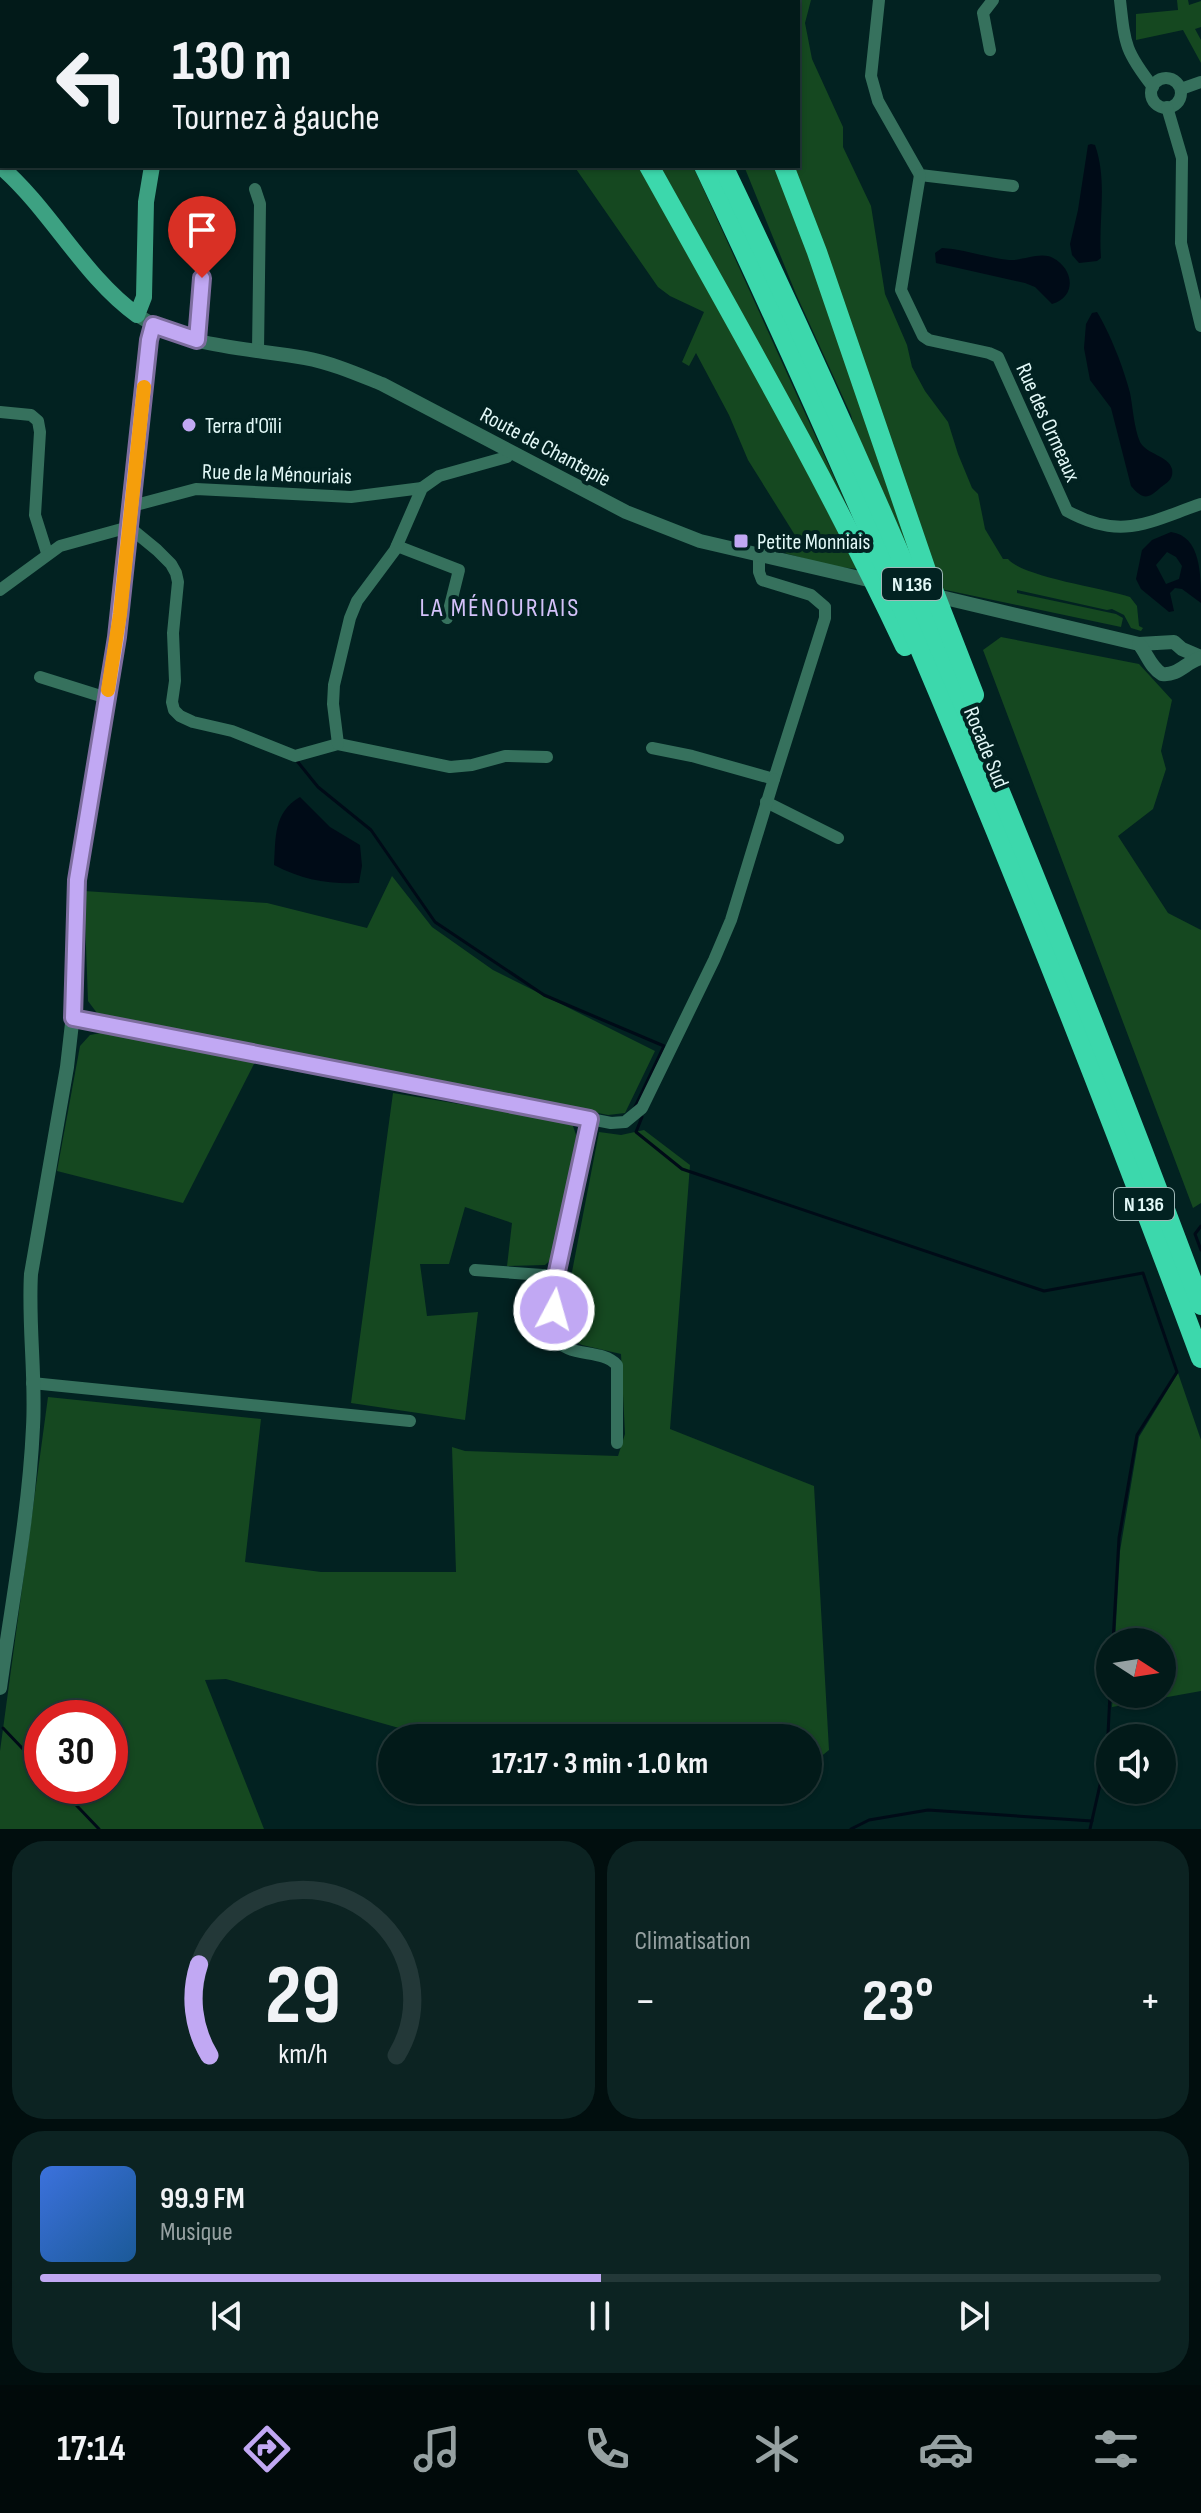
<!DOCTYPE html>
<html lang="fr">
<head>
<meta charset="utf-8">
<style>
	body { margin:0; font-family:"Sofia Sans Condensed",sans-serif; background:#0c2322; color:#f1f3f6; height:100vh; display:flex; flex-direction:column; font-size:30px; white-space:nowrap }
	* { box-sizing:border-box; margin:0 }
	p { font-size:26px; color:#96a1a2 }
	.icon { flex:none; width:44px; height:44px; fill:none; stroke:currentColor; stroke-width:2; stroke-linecap:round; stroke-linejoin:round }
	.map { position:relative; height:1829px; overflow:hidden }
	.sheet { display:flex; flex-direction:column; gap:12px; padding:12px; background:#010e0e; flex:1 }
	.sheet>* { flex:none }
	.banner { position:absolute; left:0px; top:0px; width:800px; height:168px; box-shadow:0 2px 6px #0004,0 0 0 2px #233838; background:#021a19; color:#f1f3f6; overflow:hidden }
	.needle { width:52px; rotate:102deg }
	.buttons { position:absolute; left:1096px; top:1628px; display:grid; gap:16px }
	.buttons a { display:grid; place-items:center; width:80px; height:80px; border-radius:50%; background:#021a19; box-shadow:0 2px 6px #0004,0 0 0 2px #233838; font-size:40px }
	.speed { position:absolute; left:24px; top:1700px; display:flex; gap:16px; font-size:40px; font-weight:700; text-align:center }
	.speed>* { display:grid; place-content:center; width:104px; height:104px; border-radius:50%; background:#021a19; box-shadow:0 2px 6px #0004,0 0 0 2px #233838; line-height:1 }
	.speed .limit { border:12px solid #d22; background:#fff; color:#111 }
	.pin { position:absolute; display:grid; place-items:center; width:68px; height:68px; color:#fff; margin:-82px -34px; border-radius:50% 50% 50% 0; rotate:-45deg; box-shadow:0 0 8px #0007 }
	.pin .icon { rotate:45deg }
	.me { position:absolute; width:88px; margin:-44px; rotate:6deg; stroke-linejoin:round; filter:drop-shadow(0 0 6px #0008) }
	.turn { display:flex; align-items:center; gap:28px; height:168px; padding:0 40px; font-size:36px }
	.turn .icon { width:104px; height:104px; stroke-width:2.5 }
	.turn b { display:block; font-size:56px; line-height:68px }
	.big { font-size:60px; font-weight:700; line-height:1.1 }
	.sheet .tile { flex:1; display:flex; flex-direction:column; justify-content:center; gap:12px; min-width:0; padding:0 28px; border-radius:32px; background:#0c2322 }
	.sheet .dial { align-items:center; gap:0 }
	.dial svg { height:208px; overflow:visible; fill:none; stroke:#233838; stroke-width:7; stroke-linecap:round; text-anchor:middle }
	.dial text { fill:#f1f3f6; stroke:none }
	.song { display:flex; align-items:center; gap:24px }
	.cover { width:96px; height:96px; border-radius:12px; background:linear-gradient(135deg,hsl(220 70% 55%),hsl(210 70% 35%)) }
	.played { height:8px; border-radius:4px; background:linear-gradient(90deg,#c1a8f3 50%,#233838 50%) }
	.keys { display:flex; justify-content:space-around; direction:ltr }
	.heat { display:flex; justify-content:space-between; align-items:center; font-size:44px; direction:ltr }
	.sheet .tiles { flex:1; display:grid; gap:12px; grid-template-columns:1fr 1fr }
	.tile:last-child { grid-column:span 2 }
	.trip { position:absolute; left:378px; top:1724px; width:444px; height:80px; border-radius:40px; background:#021a19; box-shadow:0 2px 6px #0004,0 0 0 2px #233838; font-weight:700; line-height:80px; text-align:center }
	.tab-bar { display:flex; height:128px; justify-content:space-around; align-items:center; background:#010a0a; color:#96a1a2 }
	.tab-bar .icon { width:56px; height:56px }
	.tab-bar .on { color:#c1a8f3 }
	.tab-bar b { font-size:36px; color:#f1f3f6 }
	.map>svg:first-child { display:block }
</style>
</head>
<body>
<div class="map">
<svg width="1201" height="1829" viewBox="0 0 1201 1829">
	<rect width="100%" height="100%" fill="#022221"/>
	<g fill="#154820" fill-rule="evenodd">
		<path d="M753,0H811L805,23L812,59L843,127V147L871,206L885,294L907,345L912,367L925,391L948,422L958,454L972,488L978,494L985,529L1003,559H1008C1023,577 1104,588 1130,597L1137,606L1139,626L1143,628L1141,631L1131,628L1124,615L1112,609L1107,610L1017,590V593L1116,614L1123,618L1121,627L941,589L812,217L813,214L794,166H798V2H753Z"/>
		<polygon points="1177,0 1188,0 1189,5 1201,1 1201,27 1195,29 1201,40 1201,63 1183,30 1136,40 1136,14 1178,10"/>
		<polygon points="574,166 640,166 752,365 857,569 831,566 767,548 765,535 798,540 748,460 729,415 696,353 689,366 682,362 704,312 670,296 658,287"/>
		<polygon points="654,166 693,166 878,574"/>
		<polygon points="744,166 776,166 794,209 921,584 854,427 851,415 796,294"/>
		<polygon points="1001,637 1139,664 1172,700 1161,751 1166,769 1153,809 1118,836 1168,913 1201,930 1201,1203 1193,1208 983,650"/>
		<polygon points="392,876 432,927 493,970 655,1051 625,1113 608,1115 97,1013 88,1001 84,891 267,903 367,928"/>
		<polygon points="106,1032 255,1062 183,1203 57,1171 80,1046 90,1035"/>
		<polygon points="393,1093 572,1123 577,1138 554,1257 545,1265 507,1266 512,1223 465,1207 449,1264 420,1264 427,1316 478,1312 465,1420 351,1403"/>
		<path d="M644,1130L690,1165L670,1429L814,1486L829,1750L808,1767V1738H414L399,1728L226,1679L205,1680L264,1829H0V1751L48,1397L261,1419L245,1562L321,1572H456L452,1447L465,1451L618,1456L625,1434L621,1354L582,1345L560,1334L599,1132L621,1135ZM42,1718H110V1786H42Z"/>
		<polygon points="1178,1373 1201,1440 1201,1691 1112,1707 1113,1694 1162,1694 1162,1642 1115,1642 1120,1551 1139,1437"/>
	</g>
	<g fill="#000b17" fill-rule="evenodd">
		<path d="M1091,144L1095,145C1108,182 1098,220 1101,258L1097,261L1079,263L1072,255L1070,244L1078,210L1088,145Z"/>
		<path d="M942,248C964,249 987,258 1009,260C1022,261 1041,251 1053,258C1074,269 1077,297 1052,304L1035,287L1025,283L936,263L935,253Z"/>
		<path d="M1097,312C1110,333 1124,369 1130,393C1133,408 1134,428 1140,442C1147,455 1168,455 1172,469C1174,480 1166,483 1160,488C1148,499 1143,500 1131,486L1111,408L1090,380L1084,348L1086,324L1092,313Z"/>
		<path d="M1171,532C1201,536 1201,575 1201,603L1182,589L1175,588L1170,593L1174,611L1169,612L1141,589L1136,579L1142,550L1152,540ZM1167,552L1176,557L1182,566L1179,579L1166,584L1156,565Z"/>
		<path d="M300,797L330,827L360,845L362,866L359,883C327,884 303,880 274,865C276,837 273,813 300,797Z"/>
	</g>
	<g fill="none" stroke-linecap="round" stroke-linejoin="round">
		<g stroke="#000b17" stroke-width="3">
			<polyline points="297,761 318,787 371,830 435,922 544,995 664,1046 635,1107"/>
			<polyline points="642,1117 636,1132 682,1169 1044,1291 1143,1273 1177,1372 1137,1435 1119,1538 1113,1642"/>
			<polyline points="1201,1226 1195,1234 1201,1250"/>
			<polyline points="3,1728 42,1769"/>
			<polyline points="58,1786 99,1829"/>
			<polyline points="851,1829 869,1820 928,1810 1092,1821"/>
			<polyline points="1090,1829 1107,1754 1110,1694"/>
		</g>
		<g stroke="#36715d" stroke-width="12">
			<polyline points="879,0 871,76 878,101 920,175 1013,186"/>
			<path d="M1120,0C1125,45 1125,51 1153,87"/>
			<polyline points="990,50 983,13 993,0"/>
			<circle cx="1166" cy="93" r="15"/>
			<polyline points="1181,89 1201,82"/>
			<polyline points="1167,107 1182,158 1181,243 1201,326"/>
			<path d="M920,175L901,290L923,336L929,340L989,353L998,357L1067,511C1122,541 1148,522 1201,504"/>
			<polyline points="255,189 260,204 258,351"/>
			<polyline points="197,340 207,215"/>
			<polyline points="0,412 31,415 38,421 40,432 35,515 47,553"/>
			<polyline points="132,506 196,489 351,497 422,488"/>
			<polyline points="129,527 157,550 171,564 176,573 178,582 173,633 175,681 172,702 174,710 180,716 193,722 232,731 295,756 338,744 450,767 472,765 505,756 547,757"/>
			<polyline points="397,546 459,570 447,618"/>
			<polyline points="0,590 60,546 129,527"/>
			<polyline points="120,614 136,470"/>
			<polyline points="40,677 107,698"/>
			<polyline points="338,744 333,704 334,685 350,618 357,601 395,550 422,488 439,476 507,457 510,452"/>
			<polyline points="652,748 692,756 774,779 825,618 825,607 811,595 762,580 759,572 759,555"/>
			<polyline points="766,802 838,838"/>
			<polyline points="73,1018 611,1123 625,1122 642,1108 714,960 731,920 774,779"/>
			<polyline points="475,1270 556,1276 590,1119"/>
			<path d="M556,1276L553,1335C567,1360 600,1347 617,1365V1443"/>
			<polyline points="32,1383 410,1421"/>
		</g>
		<g stroke="#36715d" stroke-width="14">
			<path d="M137,315C186,348 249,348 305,358C332,363 357,374 382,384L626,512L700,541L877,582"/>
			<polyline points="136,470 147,356 153,325"/>
			<polyline points="928,594 1139,644 1174,642 1182,649 1201,657"/>
			<path d="M1139,644C1147,654 1151,668 1162,674C1178,676 1186,662 1201,658"/>
			<path d="M0,1688C12,1601 29,1514 33,1427C36,1376 28,1325 31,1274L67,1067L75,997L77,880L120,614"/>
		</g>
		<g stroke="#3da182" stroke-width="16">
			<polyline points="288,0 295,2"/>
			<polyline points="205,2 207,0"/>
			<path d="M0,166C51,210 83,276 137,315L144,297L146,202L152,166"/>
		</g>
		<g stroke="#3dc69f" stroke-width="18">
			<polyline points="494,0 495,2"/>
			<polyline points="741,2 742,0"/>
		</g>
		<g stroke="#3cd8ac" stroke-width="20">
			<polyline points="624,0 625,2"/>
			<polyline points="644,0 644,2"/>
			<polyline points="663,0 664,2"/>
			<path d="M649,166C737,324 828,482 905,646"/>
			<path d="M704,166C888,555 1051,954 1201,1358"/>
			<path d="M723,166C901,537 1057,920 1201,1305"/>
			<polyline points="784,166 817,252 930,582 974,695"/>
		</g>
	</g>
	<g fill="none" stroke-linecap="round" stroke-linejoin="round">
		<g stroke="#7d6d9e" stroke-width="20">
			<polyline id="route" points="202,278 197,340 153,325 149,340 117,637 77,880 73,1018 590,1119 556,1276 554,1310"/>
		</g>
		<use href="#route" stroke="#c1a8f3" stroke-width="14"/>
		<polyline stroke="#f59e0b" stroke-width="14" points="108,690 120,614 144,387"/>
	</g>
	<g fill="#c1a8f3" stroke="#022221" stroke-width="3">
		<circle cx="189" cy="425" r="8"/>
		<rect x="733" y="533" width="16" height="16" rx="4"/>
	</g>
	<g text-anchor="middle" stroke-width="8" stroke-linejoin="round" paint-order="stroke">
		<g fill="#022221" stroke="#9fb8b7" stroke-width="2">
			<rect x="882" y="568" width="60" height="32" rx="6"/>
			<rect x="1114" y="1188" width="60" height="32" rx="6"/>
		</g>
		<g font-size="20" font-weight="bold" fill="#e2f8f7">
			<text x="912" y="591">N 136</text>
			<text x="1144" y="1211">N 136</text>
		</g>
		<g font-size="22" fill="#e2f8f7" stroke="#022221">
			<text transform="translate(1049 422) rotate(66)" y="8">Rue des Ormeaux</text>
			<text transform="translate(546 446) rotate(28)" y="8">Route de Chantepie</text>
			<text transform="translate(277 473) rotate(2)" y="8">Rue de la Ménouriais</text>
			<text transform="translate(987 747) rotate(68)" y="8">Rocade Sud</text>
		</g>
		<g font-size="22" fill="#e2f8f7" stroke="#022221" text-anchor="start">
			<text x="205" y="433">Terra d'Oïli</text>
			<text x="757" y="549">Petite Monniais</text>
		</g>
		<g font-size="26" letter-spacing="2" fill="#d4c2fa" stroke="#022221">
			<text x="500" y="616">LA MÉNOURIAIS</text>
		</g>
	</g>
</svg>
<div class="buttons">
<a><svg class="needle" viewBox="-14 -14 28 28"><path d="M0-13l5 13h-10z" fill="#e53935"/><path d="M0 13l5-13h-10z" fill="#96a1a2"/></svg></a>
<a><svg class="icon" aria-label="sound" viewBox="0 0 24 24"><path d="M4 9h4l5-4v14l-5-4H4zM17 9q2 3 0 6"/></svg></a>
</div>
<div class="speed"><div class="limit">30</div></div>
<div class="pin" style="left:202px;top:278px;background:#d93025"><svg class="icon" aria-label="arrive" viewBox="0 0 24 24"><path d="M6 21V4h12l-3 4 3 4H6"/></svg></div>
<svg class="me" style="left:554px;top:1310px" viewBox="-20 -20 40 40"><circle r="17" fill="#c1a8f3" stroke="#fff" stroke-width="3"/><path d="M0-11L8 9 0 5-8 9z" fill="#fff"/></svg>
<div class="trip">17:17 · 3 min · 1.0 km</div>
<div class="banner">
<div class="turn"><svg class="icon" aria-label="left" viewBox="0 0 24 24"><path d="M17 20v-9H6M10 6l-5 5 5 5"/></svg><div><b>130 m</b>Tournez à gauche</div></div>
</div>
</div>
<section class="sheet">
<div class="tiles">
<div class="tile dial"><svg viewBox="0 0 100 80">
<path d="M14 69A42 42 0 1 1 86 69"/>
<path d="M14 69A42 42 0 0 1 10 34" stroke="#c1a8f3"/>
<text x="50" y="56" font-size="32" font-weight="700">29</text>
<text x="50" y="72" font-size="11">km/h</text>
</svg></div>
<div class="tile"><p>Climatisation</p>
<div class="heat"><a>−</a><b class="big">23°</b><a>+</a></div>
</div>
<div class="tile">
<div class="song"><i class="cover"></i><div><b>99.9 FM</b><p>Musique</p></div></div>
<div class="played"></div>
<div class="keys"><svg class="icon" aria-label="previous" viewBox="0 0 24 24"><path d="M18 5L8 12l10 7zM5 5v14"/></svg><svg class="icon" aria-label="pause" viewBox="0 0 24 24"><path d="M8 5v14M16 5v14"/></svg><svg class="icon" aria-label="next" viewBox="0 0 24 24"><path d="M6 5l10 7-10 7zM19 5v14"/></svg></div>
</div>
</div>
</section>
<nav class="tab-bar">
<b>17:14</b>
<svg class="icon on" aria-label="directions" viewBox="0 0 24 24"><path d="M12 3l9 9-9 9-9-9zM9 14v-3h6M13 9l2 2-2 2"/></svg>
<svg class="icon" aria-label="music" viewBox="0 0 24 24"><path d="M9 18V5l10-2v13"/><circle cx="6" cy="18" r="3"/><circle cx="16" cy="16" r="3"/></svg>
<svg class="icon" aria-label="phone" viewBox="0 0 24 24"><path d="M5 4h4l2 5-3 2q2 4 5 5l2-3 5 2v4C11 20 4 13 5 4z"/></svg>
<svg class="icon" aria-label="climate" viewBox="0 0 24 24"><path d="M12 3v18M4 7l16 10M4 17L20 7"/></svg>
<svg class="icon" aria-label="car" viewBox="0 0 24 24"><path d="M5 17H2v-5l4-1 3-4h7l3 4 3 1v5h-3M9 17h6M6 11h13"/><circle cx="7" cy="17" r="2"/><circle cx="17" cy="17" r="2"/></svg>
<svg class="icon" aria-label="filters" viewBox="0 0 24 24"><path d="M4 7h16M4 17h16"/><circle cx="9" cy="7" r="2"/><circle cx="15" cy="17" r="2"/></svg>
</nav>
</body>
</html>
